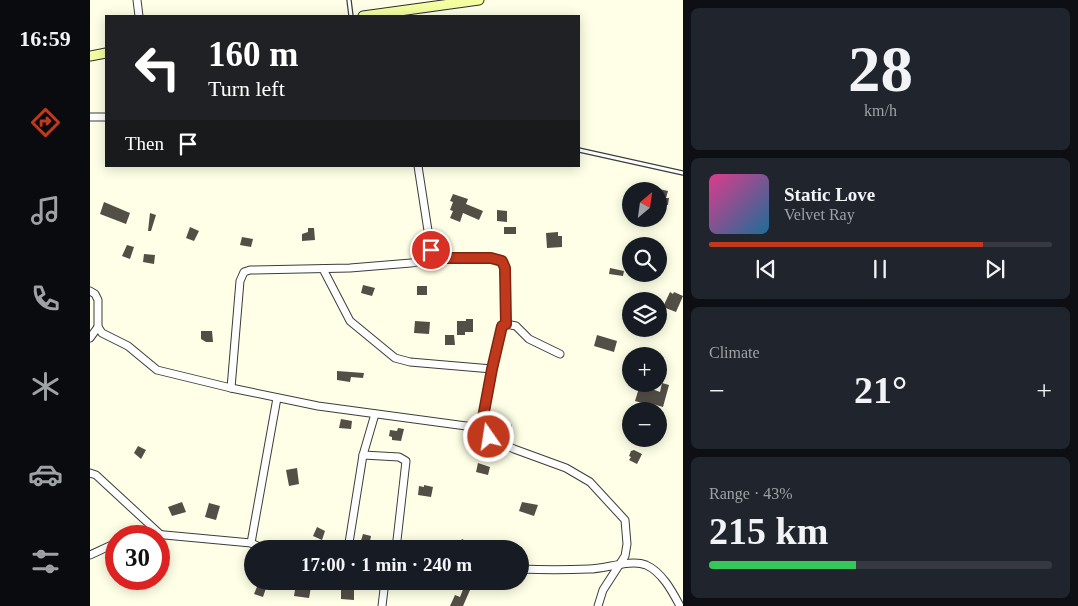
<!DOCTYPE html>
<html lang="en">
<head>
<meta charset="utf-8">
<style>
	body { margin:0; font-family:Georgia,serif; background:#20242c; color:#f1f3f6; height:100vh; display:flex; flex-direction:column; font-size:19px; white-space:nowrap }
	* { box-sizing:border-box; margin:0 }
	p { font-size:16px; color:#9ea1a6 }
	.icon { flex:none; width:28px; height:28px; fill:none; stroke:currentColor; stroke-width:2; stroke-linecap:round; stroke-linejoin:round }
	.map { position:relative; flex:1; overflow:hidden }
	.drawer { display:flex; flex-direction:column; gap:8px; padding:8px; background:#0d0f14; width:395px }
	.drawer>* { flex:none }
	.banner { position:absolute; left:15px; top:15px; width:475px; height:152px; border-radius:0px; box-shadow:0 2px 12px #0003; background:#202124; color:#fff; overflow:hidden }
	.needle { width:32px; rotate:29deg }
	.controls { position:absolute; left:532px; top:182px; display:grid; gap:10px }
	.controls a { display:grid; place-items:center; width:45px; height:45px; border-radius:50%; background:#171b24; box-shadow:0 2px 12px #0003; font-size:25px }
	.speed { position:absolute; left:15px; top:525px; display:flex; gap:10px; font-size:25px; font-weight:700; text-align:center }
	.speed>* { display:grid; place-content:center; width:65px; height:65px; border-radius:50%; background:#171b24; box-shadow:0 2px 12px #0003; line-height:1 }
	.speed .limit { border:8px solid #d22; background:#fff; color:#111 }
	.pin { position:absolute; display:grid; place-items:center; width:42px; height:42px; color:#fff; margin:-21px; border:2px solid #fff; border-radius:50%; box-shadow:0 1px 5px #0007 }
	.me { position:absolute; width:55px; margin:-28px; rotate:347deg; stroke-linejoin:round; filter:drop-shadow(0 0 4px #0008) }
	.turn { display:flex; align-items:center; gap:18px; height:105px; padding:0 20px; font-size:22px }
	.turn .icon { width:65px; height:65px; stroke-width:2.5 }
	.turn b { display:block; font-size:35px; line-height:42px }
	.then { display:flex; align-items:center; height:48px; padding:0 20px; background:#0003; gap:10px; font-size:19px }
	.big { font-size:38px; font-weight:700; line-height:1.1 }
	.drawer .tile { flex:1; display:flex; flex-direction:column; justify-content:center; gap:8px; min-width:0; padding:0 18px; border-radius:8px; background:#20242c }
	.drawer .dial { align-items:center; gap:0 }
	.dial b { font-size:65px; line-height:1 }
	.song { display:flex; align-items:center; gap:15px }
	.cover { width:60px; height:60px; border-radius:8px; background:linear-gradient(135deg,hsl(330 70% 55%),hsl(200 70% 35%)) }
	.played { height:5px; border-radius:2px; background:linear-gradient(90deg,#c0391c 80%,#363941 80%) }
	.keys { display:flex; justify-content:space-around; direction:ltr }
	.heat { display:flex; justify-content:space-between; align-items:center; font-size:28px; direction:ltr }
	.charge { height:8px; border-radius:4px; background:linear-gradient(90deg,#34c759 43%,#363941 0) }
	.trip { position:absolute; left:154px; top:540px; width:285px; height:50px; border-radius:25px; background:#171b24; box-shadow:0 2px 12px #0003; font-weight:700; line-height:50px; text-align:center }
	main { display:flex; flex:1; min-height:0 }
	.tab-bar { display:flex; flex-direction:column; width:90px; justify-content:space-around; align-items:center; background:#090b0e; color:#9ea1a6 }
	.tab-bar .icon { width:35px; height:35px }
	.tab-bar .selected { color:#c0391c }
	.tab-bar b { font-size:22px; color:#f1f3f6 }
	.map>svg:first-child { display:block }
</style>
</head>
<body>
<main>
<nav class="tab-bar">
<b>16:59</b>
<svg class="icon selected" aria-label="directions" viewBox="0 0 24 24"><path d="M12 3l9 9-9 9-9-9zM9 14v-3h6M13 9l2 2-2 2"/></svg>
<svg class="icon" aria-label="music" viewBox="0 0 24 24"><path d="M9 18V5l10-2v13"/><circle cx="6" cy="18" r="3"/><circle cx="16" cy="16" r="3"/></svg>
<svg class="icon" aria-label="phone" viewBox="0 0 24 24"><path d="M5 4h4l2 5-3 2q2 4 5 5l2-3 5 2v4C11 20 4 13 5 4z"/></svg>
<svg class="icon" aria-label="climate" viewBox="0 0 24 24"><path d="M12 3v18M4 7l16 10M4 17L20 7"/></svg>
<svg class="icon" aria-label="car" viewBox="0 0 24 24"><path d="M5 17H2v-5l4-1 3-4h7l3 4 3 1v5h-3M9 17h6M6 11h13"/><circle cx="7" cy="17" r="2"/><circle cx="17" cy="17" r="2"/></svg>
<svg class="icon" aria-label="filters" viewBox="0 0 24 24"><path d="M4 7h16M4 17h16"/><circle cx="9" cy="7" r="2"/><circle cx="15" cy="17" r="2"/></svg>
</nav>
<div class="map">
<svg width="593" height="606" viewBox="0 0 593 606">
	<rect width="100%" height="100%" fill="#feffe6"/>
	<g fill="#534e46">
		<polygon points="569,189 578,191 576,198 579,198 578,205 569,203"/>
		<polygon points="363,194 378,199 376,204 393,211 389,220 373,213 370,222 360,218 363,211 360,210 363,202 360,201"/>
		<polygon points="14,202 40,213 36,224 10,214"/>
		<polygon points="407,210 417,211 417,222 407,221"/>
		<polygon points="60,213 66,215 61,231 58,231"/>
		<polygon points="100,227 109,231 104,241 96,238"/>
		<rect x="414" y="227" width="12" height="7"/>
		<polygon points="218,228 224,228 225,240 212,241 212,234 218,232"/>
		<polygon points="468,232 468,236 472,236 472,247 457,248 456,233"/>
		<polygon points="152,237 163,239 161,247 150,245"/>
		<polygon points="37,245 44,247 40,259 32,256"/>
		<polygon points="54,254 65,255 64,264 53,262"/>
		<polygon points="520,268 534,271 533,276 519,274"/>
		<polygon points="273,285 285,288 282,296 271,293"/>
		<rect x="327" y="286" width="10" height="9"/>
		<polygon points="580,292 583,294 584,292 593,296 586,312 573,307"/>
		<polygon points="376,319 383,319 383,332 375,332 375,335 367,335 367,321 376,321"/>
		<polygon points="325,321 340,322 339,334 324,333"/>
		<polygon points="111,331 122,331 123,342 116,342 111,339"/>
		<polygon points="355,335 364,335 365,345 355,345"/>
		<polygon points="507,335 527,341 524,352 504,346"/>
		<polygon points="247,371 274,373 273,378 261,377 260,382 247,380"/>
		<polygon points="572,383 579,385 573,407 559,403 559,405 545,401 549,388 553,389 554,386 570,392"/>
		<polygon points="251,419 262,421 261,429 249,428"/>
		<polygon points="408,420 422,425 419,435 404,430"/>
		<polygon points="308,428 314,429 311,441 302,440 302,437 299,436 300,430 307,431"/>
		<polygon points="48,446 56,450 51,459 44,453"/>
		<polygon points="544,450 552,454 547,464 539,460 541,457 539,456 541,451"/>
		<polygon points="388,463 400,467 398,475 386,472"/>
		<polygon points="207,468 209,484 199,486 196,470"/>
		<polygon points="334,485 343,487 341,497 328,495 329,486 334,487"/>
		<polygon points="92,502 96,512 82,516 78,507"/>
		<polygon points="432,502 448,505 444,516 429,511"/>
		<polygon points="119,503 130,506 126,520 115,517"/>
		<polygon points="227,527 235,531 232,540 223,536"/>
		<polygon points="273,534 281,536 279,546 270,544"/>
		<polygon points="372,539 391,549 366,549"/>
		<polygon points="169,582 177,585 173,597 164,594"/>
		<polygon points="206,584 221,587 219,598 204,596"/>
		<polygon points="374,587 380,590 373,606 360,606 365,595 370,597"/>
		<polygon points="251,590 264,590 264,600 251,599"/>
	</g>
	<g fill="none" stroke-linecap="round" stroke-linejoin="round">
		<g stroke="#3d3d3d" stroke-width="5.5">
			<g id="lane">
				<polyline points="259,0 261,16"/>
				<polyline points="489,150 593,173"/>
			</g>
		</g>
		<g stroke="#3d3d3d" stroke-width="9">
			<g id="street">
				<polyline points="47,0 49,16"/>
				<polyline points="0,117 16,117"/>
				<polyline points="337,258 401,258 412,261 414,265 416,324 412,326 402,369 391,428 399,437 424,449 476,468 500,482 535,520 537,544 535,556 513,590 508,606"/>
				<polyline points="233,269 260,321 305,358 320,362 402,369"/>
				<polyline points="0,291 5,294 8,300 8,327 12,333 38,346 67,370 141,388 228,406 391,428"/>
				<polyline points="416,324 426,326 439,339 470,354"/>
				<polyline points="0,338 8,327"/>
				<path d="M141,388L150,281L154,272L160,270L260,268L321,263C331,262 336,259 341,250L328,166"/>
				<polyline points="273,455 309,457 316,461 306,549"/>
				<polyline points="0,473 6,475 71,535"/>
				<polyline points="52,536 64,534 161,543 174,549"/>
				<polyline points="161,543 187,398"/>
				<polyline points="258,549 273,455 285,414"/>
				<polyline points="0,555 26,543"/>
				<path d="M430,569C453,570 476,570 499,569C515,569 541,559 556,565C572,572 582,591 590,606"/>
				<polyline points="292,606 295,581"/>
			</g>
		</g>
		<g stroke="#2c2c2c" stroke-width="11">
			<g id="secondary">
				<polyline points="273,16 389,0"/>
				<polyline points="0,56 16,53"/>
			</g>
		</g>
		<use href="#lane" stroke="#fff" stroke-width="3"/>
		<use href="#street" stroke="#fff" stroke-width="7"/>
		<use href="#secondary" stroke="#f4ffa1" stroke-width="9"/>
	</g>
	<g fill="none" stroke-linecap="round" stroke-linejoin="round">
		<g stroke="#7d2512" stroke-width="12">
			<polyline id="route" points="341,250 337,258 401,258 412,261 415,268 416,324 412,326 402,369 391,428 399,437"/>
		</g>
		<use href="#route" stroke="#c0391c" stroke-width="9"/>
	</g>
</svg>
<div class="controls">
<a><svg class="needle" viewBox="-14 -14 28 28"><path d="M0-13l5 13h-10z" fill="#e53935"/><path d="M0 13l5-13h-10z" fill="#9ea1a6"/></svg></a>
<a><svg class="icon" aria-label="search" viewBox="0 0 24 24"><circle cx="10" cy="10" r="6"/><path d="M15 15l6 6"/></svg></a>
<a><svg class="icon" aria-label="layers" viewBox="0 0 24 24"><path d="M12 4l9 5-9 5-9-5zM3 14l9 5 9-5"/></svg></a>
<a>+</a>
<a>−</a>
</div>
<div class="speed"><div class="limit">30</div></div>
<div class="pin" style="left:341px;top:250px;background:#d93025"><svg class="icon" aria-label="arrive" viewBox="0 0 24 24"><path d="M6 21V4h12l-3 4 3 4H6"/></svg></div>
<svg class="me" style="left:399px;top:437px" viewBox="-20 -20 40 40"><circle r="17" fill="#c0391c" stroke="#fff" stroke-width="3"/><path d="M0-11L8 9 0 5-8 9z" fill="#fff"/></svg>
<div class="trip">17:00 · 1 min · 240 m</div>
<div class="banner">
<div class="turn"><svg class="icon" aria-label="left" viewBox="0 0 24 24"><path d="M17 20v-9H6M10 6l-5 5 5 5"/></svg><div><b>160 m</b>Turn left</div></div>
<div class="then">Then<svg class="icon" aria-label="arrive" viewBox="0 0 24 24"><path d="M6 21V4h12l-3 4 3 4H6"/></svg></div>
</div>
</div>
<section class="drawer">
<div class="tile dial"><b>28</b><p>km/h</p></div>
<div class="tile">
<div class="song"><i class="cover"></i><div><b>Static Love</b><p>Velvet Ray</p></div></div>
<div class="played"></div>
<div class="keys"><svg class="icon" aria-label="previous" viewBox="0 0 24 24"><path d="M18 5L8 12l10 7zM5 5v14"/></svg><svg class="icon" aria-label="pause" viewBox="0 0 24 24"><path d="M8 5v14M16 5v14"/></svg><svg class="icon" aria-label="next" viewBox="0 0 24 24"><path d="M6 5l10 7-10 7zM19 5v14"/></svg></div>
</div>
<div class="tile"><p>Climate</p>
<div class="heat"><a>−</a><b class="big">21°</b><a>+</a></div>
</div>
<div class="tile"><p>Range · 43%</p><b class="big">215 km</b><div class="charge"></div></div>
</section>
</main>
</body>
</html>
